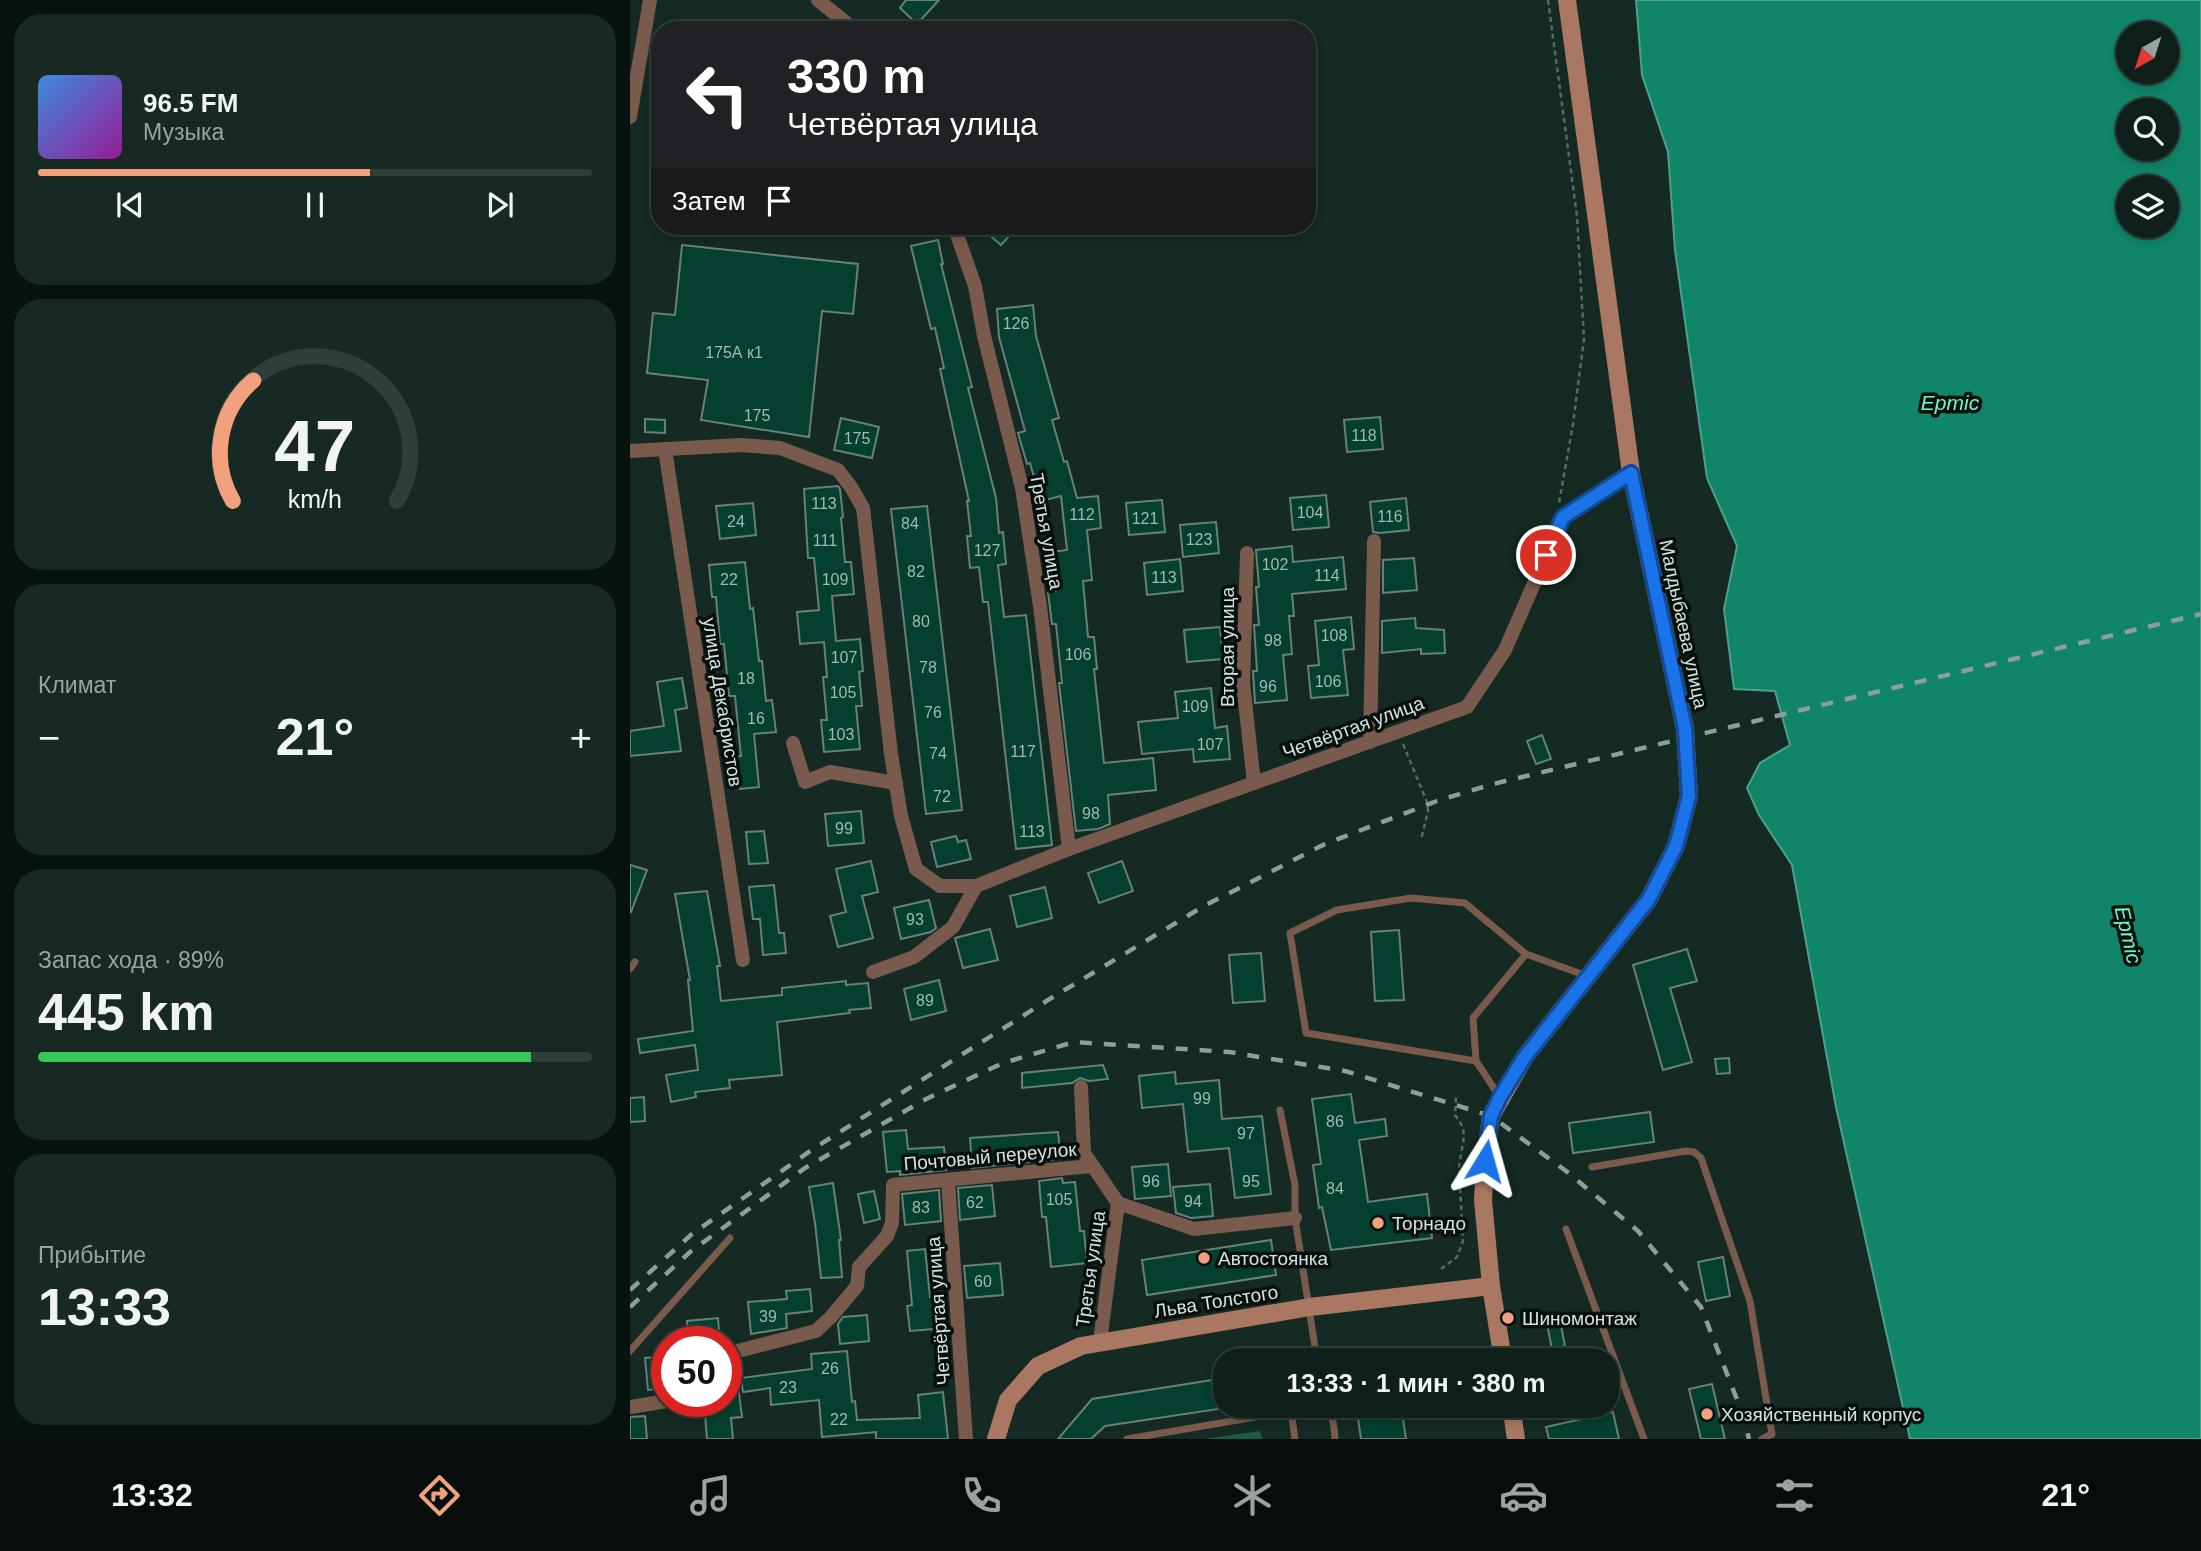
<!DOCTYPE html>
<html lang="ru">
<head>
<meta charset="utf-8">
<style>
	body { margin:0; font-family:Helvetica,sans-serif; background:#182823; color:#f1f3f6; height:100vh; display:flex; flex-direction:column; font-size:26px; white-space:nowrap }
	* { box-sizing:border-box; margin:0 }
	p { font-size:23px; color:#9ba3a2 }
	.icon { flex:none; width:38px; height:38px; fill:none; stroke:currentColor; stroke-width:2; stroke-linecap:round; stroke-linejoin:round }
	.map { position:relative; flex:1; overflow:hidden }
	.sheet { display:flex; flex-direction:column; gap:14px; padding:14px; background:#08120e; width:630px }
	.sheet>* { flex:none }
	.banner { position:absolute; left:21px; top:21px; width:665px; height:214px; border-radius:28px; box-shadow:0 4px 10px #0003,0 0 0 2px #2f3e39; background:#202124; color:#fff; overflow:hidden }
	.needle { width:46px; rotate:219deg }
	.tools { position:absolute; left:1486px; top:21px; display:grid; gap:14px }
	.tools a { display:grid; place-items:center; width:63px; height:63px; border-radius:50%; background:#0f201a; box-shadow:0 4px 10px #0003,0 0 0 2px #2f3e39; font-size:35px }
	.speed { position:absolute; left:21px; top:1326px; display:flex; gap:14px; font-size:35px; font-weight:700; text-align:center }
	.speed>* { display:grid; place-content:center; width:91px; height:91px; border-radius:50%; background:#0f201a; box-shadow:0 4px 10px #0003,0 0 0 2px #2f3e39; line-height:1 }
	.speed .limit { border:10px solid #d22; background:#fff; color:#111 }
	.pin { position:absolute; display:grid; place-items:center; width:60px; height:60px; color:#fff; margin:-30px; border:4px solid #fff; border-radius:50%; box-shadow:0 2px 7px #0007 }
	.me { position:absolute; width:77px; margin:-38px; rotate:8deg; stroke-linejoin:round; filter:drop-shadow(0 0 5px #0008) }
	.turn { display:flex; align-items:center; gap:24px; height:147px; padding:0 21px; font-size:32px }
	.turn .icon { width:91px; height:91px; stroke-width:2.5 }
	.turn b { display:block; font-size:49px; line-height:60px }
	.then { display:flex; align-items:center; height:66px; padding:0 21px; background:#0003; gap:14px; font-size:26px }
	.big { font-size:52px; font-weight:600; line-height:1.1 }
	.sheet .tile { flex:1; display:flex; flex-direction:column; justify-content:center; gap:10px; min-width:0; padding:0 24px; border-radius:28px; background:#182823 }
	.sheet .dial { align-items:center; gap:0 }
	.dial svg { height:182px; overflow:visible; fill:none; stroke:#2f3e39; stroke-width:7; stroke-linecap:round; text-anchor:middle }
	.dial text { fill:#f1f3f6; stroke:none }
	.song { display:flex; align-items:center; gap:21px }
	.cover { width:84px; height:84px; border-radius:10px; background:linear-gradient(135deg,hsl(210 70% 55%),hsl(300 70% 35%)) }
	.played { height:7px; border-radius:4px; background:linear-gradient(90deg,#f1a17d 60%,#2f3e39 60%) }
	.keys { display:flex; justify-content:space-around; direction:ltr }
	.heat { display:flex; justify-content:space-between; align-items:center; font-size:38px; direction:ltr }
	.charge { height:10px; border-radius:5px; background:linear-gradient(90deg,#34c759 89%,#2f3e39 0) }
	.trip { position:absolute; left:583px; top:1348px; width:406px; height:70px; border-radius:28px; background:#0f201a; box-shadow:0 4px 10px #0003,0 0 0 2px #2f3e39; font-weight:600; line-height:70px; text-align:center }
	.menu { display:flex; height:112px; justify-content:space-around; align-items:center; background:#060d0a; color:#9ba3a2 }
	.menu .icon { width:49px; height:49px }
	.menu .on { color:#f1a17d }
	.menu b { font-size:32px; color:#f1f3f6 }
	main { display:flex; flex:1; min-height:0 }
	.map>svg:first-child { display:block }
</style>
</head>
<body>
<main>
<section class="sheet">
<div class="tile">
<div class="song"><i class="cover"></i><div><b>96.5 FM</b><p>Музыка</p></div></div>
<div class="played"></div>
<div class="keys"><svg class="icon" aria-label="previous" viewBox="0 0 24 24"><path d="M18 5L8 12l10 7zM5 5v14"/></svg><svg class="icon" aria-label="pause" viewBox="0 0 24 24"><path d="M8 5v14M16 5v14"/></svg><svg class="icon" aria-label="next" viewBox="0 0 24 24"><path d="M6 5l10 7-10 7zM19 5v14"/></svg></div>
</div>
<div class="tile dial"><svg viewBox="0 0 100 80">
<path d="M14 69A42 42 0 1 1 86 69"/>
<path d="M14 69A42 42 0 0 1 23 16" stroke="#f1a17d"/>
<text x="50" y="56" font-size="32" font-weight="700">47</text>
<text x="50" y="72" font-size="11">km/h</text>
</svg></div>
<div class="tile"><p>Климат</p>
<div class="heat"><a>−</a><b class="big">21°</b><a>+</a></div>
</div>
<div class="tile"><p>Запас хода · 89%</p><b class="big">445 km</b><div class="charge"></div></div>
<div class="tile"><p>Прибытие</p><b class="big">13:33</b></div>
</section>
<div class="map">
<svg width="1571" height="1439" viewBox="0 0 1571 1439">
	<rect width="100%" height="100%" fill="#142a23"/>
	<polygon fill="#1a5b48" points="630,1431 632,1439 574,1439"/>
	<path fill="#108568" stroke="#4ba18b" stroke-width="2" fill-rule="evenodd" d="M1006,0H1571V1439H1280L1206,1107L1162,865L1129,815L1117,788L1130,763L1160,745L1145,691L1104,689L1094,609L1107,546L1077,478L1045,250L1038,152L1012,75ZM1498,33H1536V72H1498ZM1498,110H1536V149H1498ZM1498,187H1536V226H1498Z"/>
	<g fill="#043f30" stroke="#688077" stroke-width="2">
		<polygon points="276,0 309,0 287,24 270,8"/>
		<polygon points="349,226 388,226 371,245"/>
		<polygon points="308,240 313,264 311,264 342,387 338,388 366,498 369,533 373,532 376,564 368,565 374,617 396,615 422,845 386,849 358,602 353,602 349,567 340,568 337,536 341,536 337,501 339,501 310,369 314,368 305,328 301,329 281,246"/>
		<polygon points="52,245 228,264 223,314 192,311 179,437 71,420 78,380 17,373 23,313 45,315"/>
		<polygon points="403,305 406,336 429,418 422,420 434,462 437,461 447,498 468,496 471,528 457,530 462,580 453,581 458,637 464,637 467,669 464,669 474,763 523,758 526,790 478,795 480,824 468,829 446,831 429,683 432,683 426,624 422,624 418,592 426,591 422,552 437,550 431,496 411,501 400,463 397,464 388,433 395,431 369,337 367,309"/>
		<polygon points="750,417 753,449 717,452 714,420"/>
		<polygon points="211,418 249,427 242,458 204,450"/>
		<polygon points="15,419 35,420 35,433 15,432"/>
		<polygon points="208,486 210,489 213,517 211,518 215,562 221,562 224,594 202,596 206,641 230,639 233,671 229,672 232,706 226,706 230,749 194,752 191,720 197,720 193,677 197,677 194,642 170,644 167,612 189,610 184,558 178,558 174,489"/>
		<polygon points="696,495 699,527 663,530 660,498"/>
		<polygon points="776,498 779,530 750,533 743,532 740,502"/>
		<polygon points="532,500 535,532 499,535 496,503"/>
		<polygon points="123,503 126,535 90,539 86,506"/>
		<polygon points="297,506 332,810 296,814 261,509"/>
		<polygon points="586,522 589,553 553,557 550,525"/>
		<polygon points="662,546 663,562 713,557 716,589 662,594 664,616 659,616 662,654 653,655 657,700 625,703 623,671 627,671 624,625 629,625 626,587 629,587 626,550"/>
		<polygon points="784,558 787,590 753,593 753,560"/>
		<polygon points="550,559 553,591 517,595 514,563"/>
		<polygon points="115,562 120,609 123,608 129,661 132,661 136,701 142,700 146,732 124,734 129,787 110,789 107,757 111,756 105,696 99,696 94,644 90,644 86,597 82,597 79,565"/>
		<polygon points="721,617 724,649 713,650 718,695 681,698 678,666 689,665 685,621"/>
		<polygon points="785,618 786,628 814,630 815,653 791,654 791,649 752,653 752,621"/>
		<polygon points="590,627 593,659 557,662 554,630"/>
		<polygon points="52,678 57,708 45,710 51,751 0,756 0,731 34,726 27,682"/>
		<polygon points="581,688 585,728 597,726 600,759 564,762 563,749 512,754 508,722 548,718 545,692"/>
		<polygon points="912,735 921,759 906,764 897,741"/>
		<polygon points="231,811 234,843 198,846 195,814"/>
		<polygon points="134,831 138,863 119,864 116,832"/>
		<polygon points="326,836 328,842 336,840 341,859 307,867 301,842"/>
		<polygon points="241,861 248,892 232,896 243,938 208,947 200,916 216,912 206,869"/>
		<polygon points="492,861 503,891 469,903 458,873"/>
		<polygon points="0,865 17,870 1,912 0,912"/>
		<polygon points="144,885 149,933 154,933 156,953 133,955 130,919 123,919 119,887"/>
		<polygon points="415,887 422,918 387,927 380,896"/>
		<polygon points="77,891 90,966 87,966 91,1001 152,995 152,988 216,981 216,985 238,983 241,1008 219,1010 220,1013 147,1022 152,1075 99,1080 100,1088 65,1092 66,1097 41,1102 36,1075 68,1070 65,1045 10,1053 8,1039 63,1031 58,980 60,980 45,894"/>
		<polygon points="299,900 306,928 301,932 271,939 264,908"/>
		<polygon points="360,929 368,960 333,968 325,938"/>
		<polygon points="769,930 774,1000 745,1001 741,932"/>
		<polygon points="1057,949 1067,981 1040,988 1062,1062 1033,1070 1003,965"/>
		<polygon points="631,953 635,1001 603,1003 599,955"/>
		<polygon points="309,980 316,1011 281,1020 274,989"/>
		<polygon points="1099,1058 1100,1073 1087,1074 1085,1059"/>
		<polygon points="473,1065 478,1079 459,1081 450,1078 442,1083 392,1088 392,1073"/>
		<polygon points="545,1072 546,1084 589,1080 592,1119 632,1116 641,1194 605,1198 599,1148 558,1152 553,1104 512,1108 509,1076"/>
		<polygon points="721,1094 725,1123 755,1119 757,1136 729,1140 738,1202 797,1194 802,1238 701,1250 692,1207 689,1208 683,1165 691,1164 682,1099"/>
		<polygon points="14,1097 15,1121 0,1122 0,1098"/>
		<polygon points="1020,1112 1024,1142 943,1153 939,1123"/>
		<polygon points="276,1130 278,1149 314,1147 316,1170 270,1175 270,1171 257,1172 253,1132"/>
		<polygon points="428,1132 431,1159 342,1168 340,1138"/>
		<polygon points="538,1164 541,1196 505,1199 502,1167"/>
		<polygon points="432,1178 433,1183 445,1182 450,1231 454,1231 457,1263 421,1267 416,1217 412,1217 409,1181"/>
		<polygon points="203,1183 211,1240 209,1240 212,1277 191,1278 185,1223 179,1187"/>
		<polygon points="580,1184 583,1216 561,1218 546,1213 543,1187"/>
		<polygon points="362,1185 365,1216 330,1220 328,1188"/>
		<polygon points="309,1190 311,1221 275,1225 272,1194"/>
		<polygon points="244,1191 250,1219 234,1223 228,1194"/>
		<polygon points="641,1240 646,1275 517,1295 512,1260"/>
		<polygon points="295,1249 300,1297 313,1296 316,1328 280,1331 277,1306 282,1305 277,1251"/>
		<polygon points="1093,1257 1100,1296 1076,1301 1068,1262"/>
		<polygon points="370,1263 373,1295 337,1298 334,1266"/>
		<polygon points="180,1289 182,1311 156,1314 157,1328 121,1334 118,1302 157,1299 156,1291"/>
		<polygon points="237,1315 239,1341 210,1344 208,1324 213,1317"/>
		<polygon points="929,1316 935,1346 922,1349 916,1319"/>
		<polygon points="88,1318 90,1342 59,1342 57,1321"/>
		<polygon points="217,1351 222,1402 225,1401 227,1420 290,1418 288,1395 313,1392 318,1439 246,1439 246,1432 192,1437 189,1400 141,1405 140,1388 113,1392 111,1378 182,1369 181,1354"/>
		<polygon points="37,1356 37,1388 18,1390 15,1358"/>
		<polygon points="595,1378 595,1408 475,1426 461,1439 428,1439 462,1399"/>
		<polygon points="1082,1384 1095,1439 1071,1439 1059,1389"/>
		<polygon points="108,1385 112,1417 101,1418 103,1439 77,1439 74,1402 96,1402 96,1386"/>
		<polygon points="726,1405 771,1405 776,1439 731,1439"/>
		<polygon points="983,1412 989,1439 919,1439 916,1427"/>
		<polygon points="15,1416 17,1439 0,1439 0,1417"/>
	</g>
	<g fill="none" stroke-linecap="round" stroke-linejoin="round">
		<g stroke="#576a64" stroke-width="2.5" stroke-dasharray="5 3.5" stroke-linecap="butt">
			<polyline points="918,0 947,216 954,339 943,424 929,503"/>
			<polyline points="773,744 797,802 798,811 791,840"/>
			<polyline points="811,1269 827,1257 833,1241 829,1167 834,1137 833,1127 825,1115 826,1096"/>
		</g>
		<g stroke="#7a5a4c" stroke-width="7">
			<polyline points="0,969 5,962"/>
			<polyline points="846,1061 843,1018 896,954"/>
			<polyline points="869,1096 846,1061 676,1033 660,933 707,910 781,898 835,903 896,954 957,976"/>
			<polyline points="650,1110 665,1185 665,1218 687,1360"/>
			<polyline points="962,1167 1056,1151 1064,1152 1071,1158 1120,1301 1142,1434 1132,1439"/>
			<polyline points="936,1229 1014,1439"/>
			<polyline points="0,1351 100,1238"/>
			<path d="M693,1408C704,1414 704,1427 705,1439"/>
			<polyline points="661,1411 665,1439"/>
			<polyline points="497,1439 661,1411 693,1408 692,1405"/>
		</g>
		<g stroke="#7a5a4c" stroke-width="14">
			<polyline points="188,0 225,30"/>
			<polyline points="0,117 20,0"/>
			<polyline points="324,226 345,286 354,336 392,488 410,606 439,849"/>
			<polyline points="35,449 113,960"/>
			<polyline points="0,451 111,445 150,448 208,470 221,487 233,508 261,754 271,816 286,869 310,886 346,886 439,849 837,707 875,650 933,517 1001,473"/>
			<polyline points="617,553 613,683 624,783"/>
			<polyline points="740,742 744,541"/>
			<polyline points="163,743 175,782 200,772 266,783"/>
			<polyline points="243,972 284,957 323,927 346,886"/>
			<polyline points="451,1087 454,1153 488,1203 470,1342"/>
			<polyline points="318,1181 336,1439"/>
			<polyline points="488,1203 564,1229 665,1218"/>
			<polyline points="96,1354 186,1331 201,1317 227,1286 229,1267 257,1236 262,1223 263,1185 461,1166"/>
			<polyline points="0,1407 37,1401"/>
		</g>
		<g stroke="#aa7862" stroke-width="18">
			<polyline points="873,1360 861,1286 853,1200 855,1161 861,1116 894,1058 1019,899 1046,846 1059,796 1055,729 1001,473 937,0"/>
			<polyline points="881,1405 886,1439"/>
			<polyline points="366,1439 378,1400 408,1366 451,1346 680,1307 861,1286"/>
		</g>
		<g stroke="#8e9e98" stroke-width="4.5" stroke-dasharray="12 12" stroke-linecap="butt">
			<polyline points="0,1290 62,1234 183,1149 418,1000 574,906 695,844 807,801 863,784 1571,614"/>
			<polyline points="0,1307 60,1252 175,1168 296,1099 373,1063 444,1042 599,1052 715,1071 861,1116 936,1171 1008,1231 1071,1307 1113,1415 1119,1439"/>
		</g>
	</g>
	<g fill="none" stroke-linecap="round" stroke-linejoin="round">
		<g stroke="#114b97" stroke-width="18">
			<polyline id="route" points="855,1161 861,1116 870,1097 894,1058 1019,899 1046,846 1059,796 1055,729 1001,473 933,517 916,555"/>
		</g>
		<use href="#route" stroke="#1a73e8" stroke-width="12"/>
	</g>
	<g fill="#f1a17d" stroke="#07100d" stroke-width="2.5">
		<circle cx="748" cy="1223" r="7"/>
		<circle cx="574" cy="1258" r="7"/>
		<circle cx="878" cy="1318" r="7"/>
		<circle cx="1077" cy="1414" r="7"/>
	</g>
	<g text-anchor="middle" stroke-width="7" stroke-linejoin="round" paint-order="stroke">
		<g font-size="16" fill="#a2bab2">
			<text x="386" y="329">126</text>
			<text x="104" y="358">175А к1</text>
			<text x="127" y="421">175</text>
			<text x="734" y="441">118</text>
			<text x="227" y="444">175</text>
			<text x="194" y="509">113</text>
			<text x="680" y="518">104</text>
			<text x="452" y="520">112</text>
			<text x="760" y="522">116</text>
			<text x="515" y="524">121</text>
			<text x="106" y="527">24</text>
			<text x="280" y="529">84</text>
			<text x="569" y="545">123</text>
			<text x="195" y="546">111</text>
			<text x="357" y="556">127</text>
			<text x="645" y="570">102</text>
			<text x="286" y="577">82</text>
			<text x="697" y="581">114</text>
			<text x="534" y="583">113</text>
			<text x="99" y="585">22</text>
			<text x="205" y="585">109</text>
			<text x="291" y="627">80</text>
			<text x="704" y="641">108</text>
			<text x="643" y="646">98</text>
			<text x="448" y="660">106</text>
			<text x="214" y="663">107</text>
			<text x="298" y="673">78</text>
			<text x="116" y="684">18</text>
			<text x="698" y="687">106</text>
			<text x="638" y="692">96</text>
			<text x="213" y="698">105</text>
			<text x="565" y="712">109</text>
			<text x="303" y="718">76</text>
			<text x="126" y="724">16</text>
			<text x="211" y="740">103</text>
			<text x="580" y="750">107</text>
			<text x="393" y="757">117</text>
			<text x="308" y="759">74</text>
			<text x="312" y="802">72</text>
			<text x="461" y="819">98</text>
			<text x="214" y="834">99</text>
			<text x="402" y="837">113</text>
			<text x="285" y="925">93</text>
			<text x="295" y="1006">89</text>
			<text x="572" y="1104">99</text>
			<text x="705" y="1127">86</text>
			<text x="616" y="1139">97</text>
			<text x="521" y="1187">96</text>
			<text x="621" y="1187">95</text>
			<text x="705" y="1194">84</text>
			<text x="429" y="1205">105</text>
			<text x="563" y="1207">94</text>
			<text x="345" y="1208">62</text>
			<text x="291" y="1213">83</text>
			<text x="353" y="1287">60</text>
			<text x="138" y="1322">39</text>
			<text x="200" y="1374">26</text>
			<text x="158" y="1393">23</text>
			<text x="209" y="1425">22</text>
		</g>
		<g font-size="19" fill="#d6e3de" stroke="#07100d">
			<text transform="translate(417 531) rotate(80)" y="7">Третья улица</text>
			<text transform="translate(1054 624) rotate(78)" y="7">Малдыбаева улица</text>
			<text transform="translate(597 647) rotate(-90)" y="7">Вторая улица</text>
			<text transform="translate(93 702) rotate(81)" y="7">улица Декабристов</text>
			<text transform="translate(723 727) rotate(-20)" y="7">Четвёртая улица</text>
			<text transform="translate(360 1156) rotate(-5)" y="7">Почтовый переулок</text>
			<text transform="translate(460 1269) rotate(-82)" y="7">Третья улица</text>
			<text transform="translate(586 1301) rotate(-9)" y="7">Льва Толстого</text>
			<text transform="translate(308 1311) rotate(-94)" y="7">Четвёртая улица</text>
		</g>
		<g font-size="19" fill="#d6e3de" stroke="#07100d" text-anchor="start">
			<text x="762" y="1230">Торнадо</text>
			<text x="588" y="1265">Автостоянка</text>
			<text x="892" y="1325">Шиномонтаж</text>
			<text x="1091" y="1421">Хозяйственный корпус</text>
		</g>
		<g font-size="21" font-style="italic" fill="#6ef8cd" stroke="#07100d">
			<text x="1320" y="410">Ертіс</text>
			<text transform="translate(1498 935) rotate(77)" y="7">Ертіс</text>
		</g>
	</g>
</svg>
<div class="tools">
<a><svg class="needle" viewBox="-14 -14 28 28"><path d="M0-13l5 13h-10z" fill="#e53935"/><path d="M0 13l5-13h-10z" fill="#9ba3a2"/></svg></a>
<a><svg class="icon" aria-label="search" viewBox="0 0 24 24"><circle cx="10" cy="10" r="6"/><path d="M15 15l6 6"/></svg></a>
<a><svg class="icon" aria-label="layers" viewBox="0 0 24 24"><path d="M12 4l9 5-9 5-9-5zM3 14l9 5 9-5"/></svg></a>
</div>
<div class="speed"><div class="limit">50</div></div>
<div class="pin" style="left:916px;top:555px;background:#d93025"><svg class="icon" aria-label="arrive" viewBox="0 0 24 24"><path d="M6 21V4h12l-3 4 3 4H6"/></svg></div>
<svg class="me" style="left:855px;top:1161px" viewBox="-20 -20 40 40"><path d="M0-17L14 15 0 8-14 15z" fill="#1a73e8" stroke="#fff" stroke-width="4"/></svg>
<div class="trip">13:33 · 1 мин · 380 m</div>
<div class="banner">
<div class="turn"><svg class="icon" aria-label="left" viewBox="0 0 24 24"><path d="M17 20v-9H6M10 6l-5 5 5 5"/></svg><div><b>330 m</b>Четвёртая улица</div></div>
<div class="then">Затем<svg class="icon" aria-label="arrive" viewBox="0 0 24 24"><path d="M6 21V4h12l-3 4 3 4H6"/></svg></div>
</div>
</div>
</main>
<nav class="menu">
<b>13:32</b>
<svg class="icon on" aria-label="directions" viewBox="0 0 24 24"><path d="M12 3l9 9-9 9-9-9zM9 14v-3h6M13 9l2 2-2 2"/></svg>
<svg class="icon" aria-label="music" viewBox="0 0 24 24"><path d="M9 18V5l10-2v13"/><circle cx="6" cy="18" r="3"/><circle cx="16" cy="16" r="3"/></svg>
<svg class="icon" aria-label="phone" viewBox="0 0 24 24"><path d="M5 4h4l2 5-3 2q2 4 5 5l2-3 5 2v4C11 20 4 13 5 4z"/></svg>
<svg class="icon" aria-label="climate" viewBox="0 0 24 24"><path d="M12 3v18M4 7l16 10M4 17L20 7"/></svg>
<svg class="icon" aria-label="car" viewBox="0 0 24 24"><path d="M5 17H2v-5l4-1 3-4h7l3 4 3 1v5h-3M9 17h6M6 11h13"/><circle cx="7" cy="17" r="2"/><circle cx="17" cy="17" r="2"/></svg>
<svg class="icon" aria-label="filters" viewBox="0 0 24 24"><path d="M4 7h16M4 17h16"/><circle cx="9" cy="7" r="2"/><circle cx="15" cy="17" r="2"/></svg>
<b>21°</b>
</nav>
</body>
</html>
